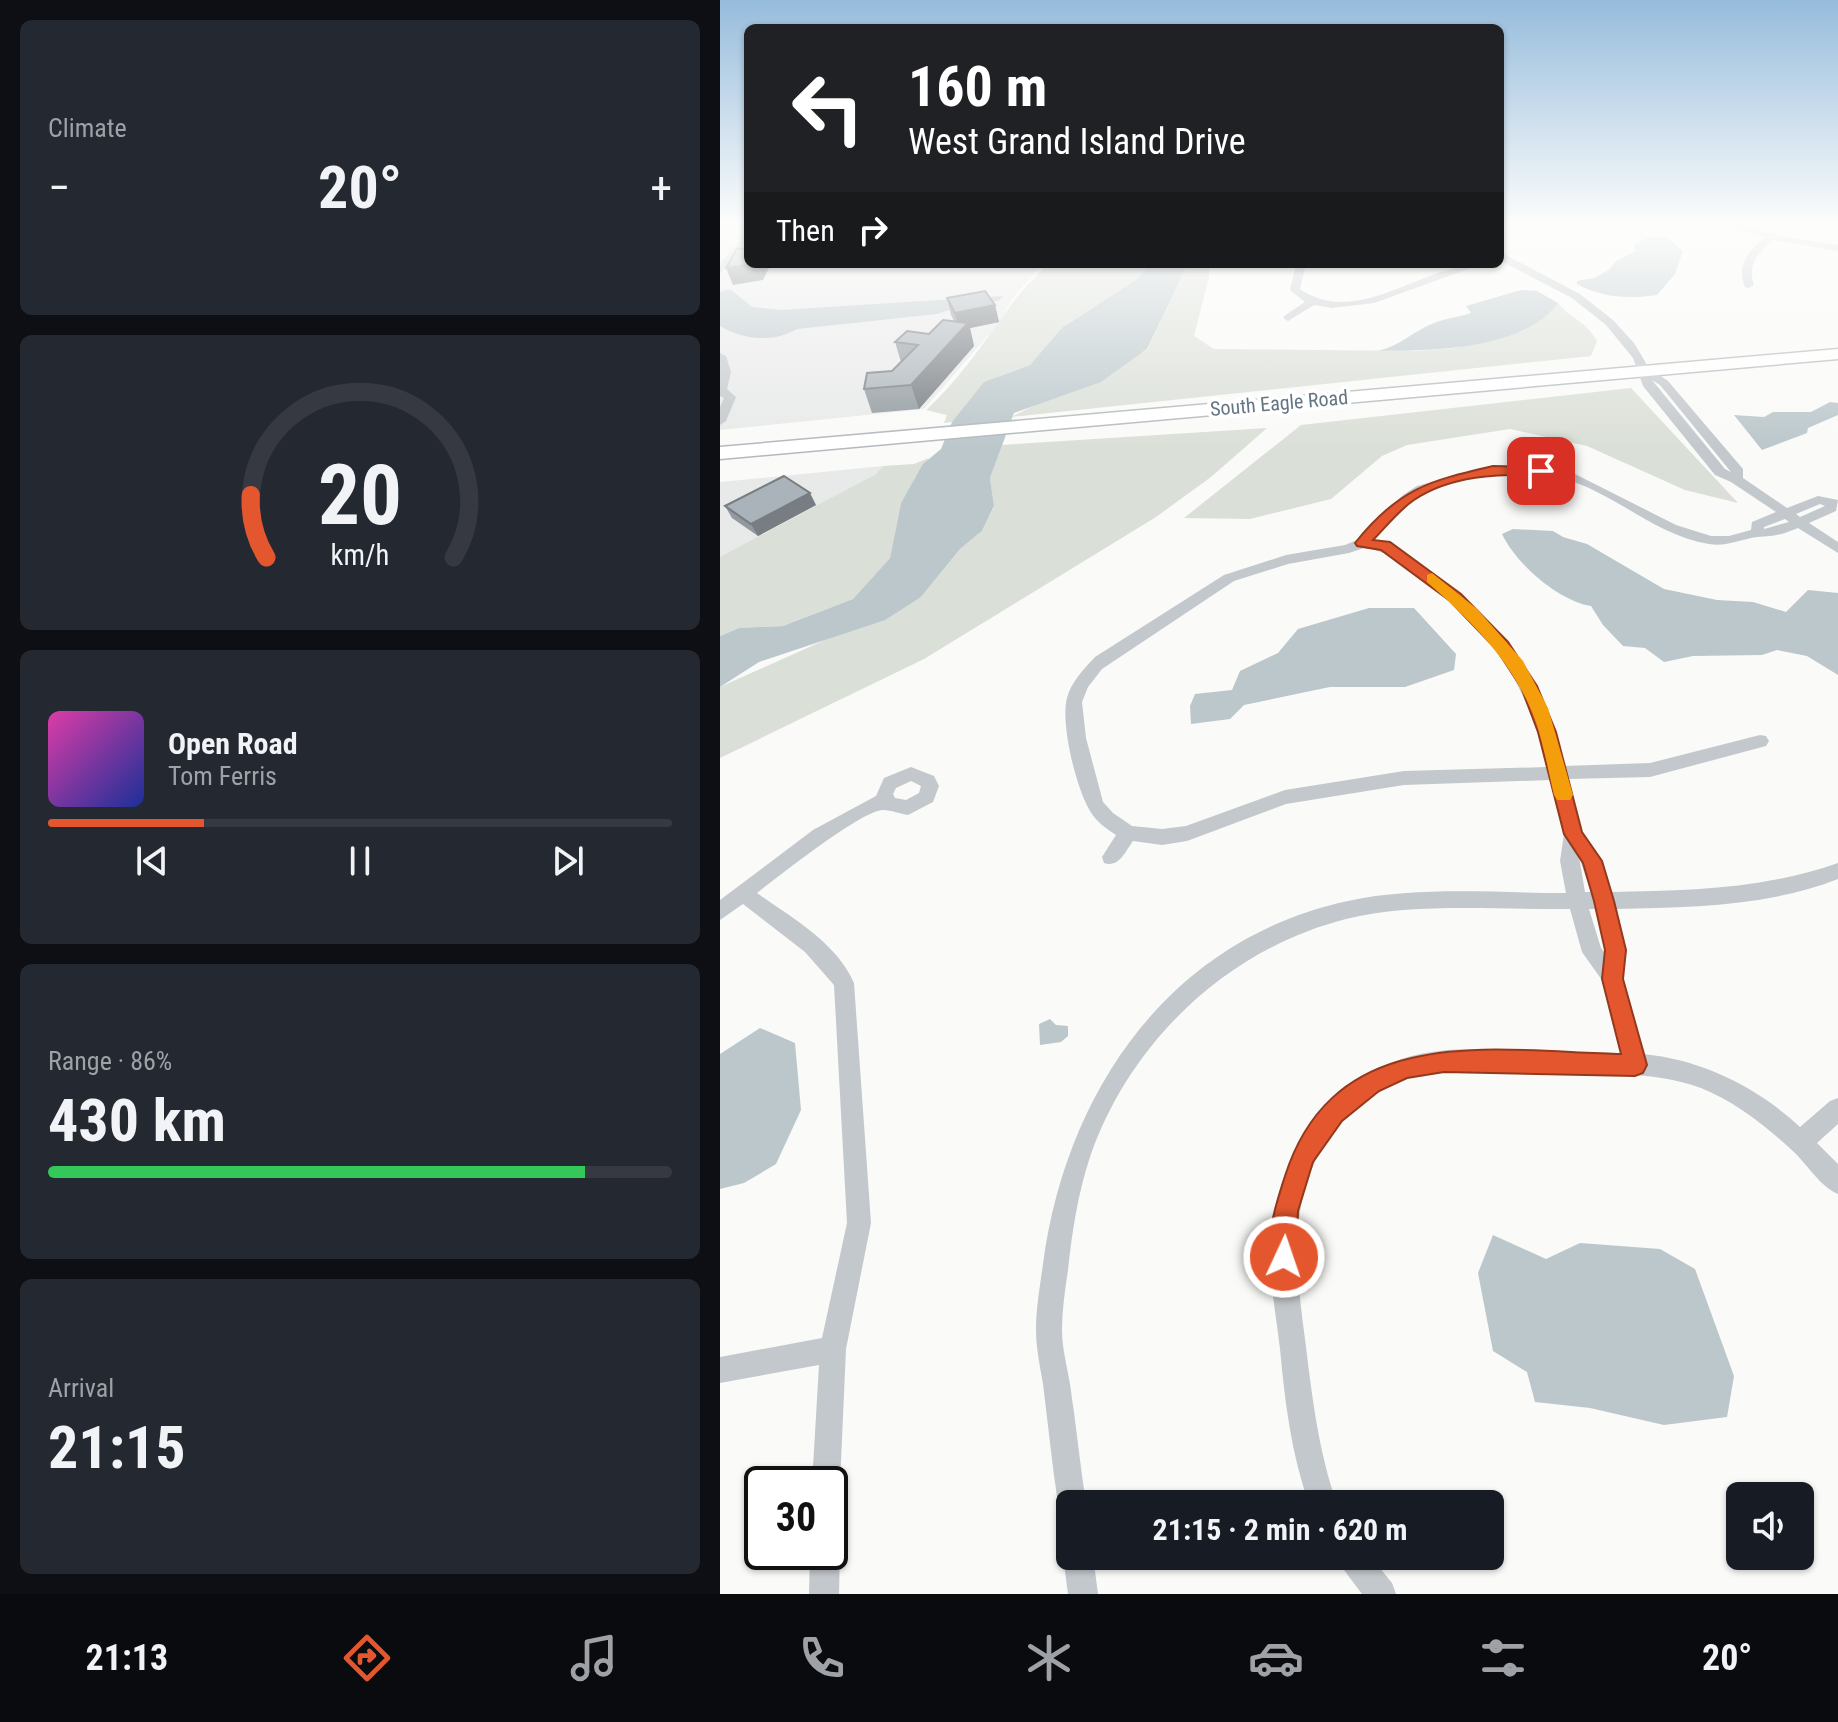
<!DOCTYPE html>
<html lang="en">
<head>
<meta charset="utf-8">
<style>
	body { margin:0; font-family:"Roboto Condensed",sans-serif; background:#242831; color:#f1f3f6; height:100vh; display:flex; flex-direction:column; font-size:30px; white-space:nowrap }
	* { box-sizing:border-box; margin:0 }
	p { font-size:26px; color:#9ea1a6 }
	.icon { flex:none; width:44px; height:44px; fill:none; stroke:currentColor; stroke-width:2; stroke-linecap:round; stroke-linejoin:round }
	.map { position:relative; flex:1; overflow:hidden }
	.details { display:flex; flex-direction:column; gap:20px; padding:20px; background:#0d0f14; width:720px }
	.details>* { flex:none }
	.guide { position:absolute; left:24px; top:24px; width:760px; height:244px; border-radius:12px; box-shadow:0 2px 6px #0004; background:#202124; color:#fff; overflow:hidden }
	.tools { position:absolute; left:1006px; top:1482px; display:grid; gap:16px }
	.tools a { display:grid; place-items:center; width:88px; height:88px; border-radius:12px; background:#171b24; box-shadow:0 2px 6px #0004; font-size:40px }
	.speed { position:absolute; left:24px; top:1466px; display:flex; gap:16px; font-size:40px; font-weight:700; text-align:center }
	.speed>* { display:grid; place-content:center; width:104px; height:104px; border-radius:50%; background:#171b24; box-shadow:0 2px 6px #0004; line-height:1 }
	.speed .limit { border:4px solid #111; border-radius:12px; background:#fff; color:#111 }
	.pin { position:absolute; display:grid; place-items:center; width:68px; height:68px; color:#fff; margin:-34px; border-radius:16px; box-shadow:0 4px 12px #0006 }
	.me { position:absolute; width:88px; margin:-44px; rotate:3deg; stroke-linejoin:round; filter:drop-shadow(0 0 6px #0008) }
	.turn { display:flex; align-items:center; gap:28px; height:168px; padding:0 32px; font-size:36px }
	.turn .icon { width:104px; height:104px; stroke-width:2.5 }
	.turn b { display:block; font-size:56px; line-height:68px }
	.then { display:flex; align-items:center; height:76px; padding:0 32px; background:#0003; gap:16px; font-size:30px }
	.big { font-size:60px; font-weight:700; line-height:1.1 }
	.details .tile { flex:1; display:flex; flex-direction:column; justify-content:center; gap:12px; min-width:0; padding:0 28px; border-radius:12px; background:#242831 }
	.details .dial { align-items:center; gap:0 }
	.dial svg { height:208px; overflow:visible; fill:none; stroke:#363941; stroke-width:7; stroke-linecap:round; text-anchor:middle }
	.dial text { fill:#f1f3f6; stroke:none }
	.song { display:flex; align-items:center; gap:24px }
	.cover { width:96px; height:96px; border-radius:12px; background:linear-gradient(135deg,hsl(320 70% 55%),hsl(230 70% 35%)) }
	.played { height:8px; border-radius:4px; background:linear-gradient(90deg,#e4572e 25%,#363941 25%) }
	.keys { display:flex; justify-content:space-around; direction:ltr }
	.heat { display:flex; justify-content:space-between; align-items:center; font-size:44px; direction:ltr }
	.charge { height:12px; border-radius:6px; background:linear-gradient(90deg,#34c759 86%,#363941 0) }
	.trip { position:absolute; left:336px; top:1490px; width:448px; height:80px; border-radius:12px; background:#171b24; box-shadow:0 2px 6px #0004; font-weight:700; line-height:80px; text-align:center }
	.tab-bar { display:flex; height:128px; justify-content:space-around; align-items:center; background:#090b0e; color:#9ea1a6 }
	.tab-bar .icon { width:56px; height:56px }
	.tab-bar .active { color:#e4572e }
	.tab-bar b { font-size:36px; color:#f1f3f6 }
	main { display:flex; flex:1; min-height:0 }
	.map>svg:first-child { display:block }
</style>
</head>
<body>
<main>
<section class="details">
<div class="tile"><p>Climate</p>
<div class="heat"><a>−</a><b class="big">20°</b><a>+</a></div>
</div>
<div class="tile dial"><svg viewBox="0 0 100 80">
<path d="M14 69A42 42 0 1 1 86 69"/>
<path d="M14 69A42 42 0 0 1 8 45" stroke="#e4572e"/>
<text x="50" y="56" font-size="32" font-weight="700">20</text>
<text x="50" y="72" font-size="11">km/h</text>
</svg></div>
<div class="tile">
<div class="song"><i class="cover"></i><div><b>Open Road</b><p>Tom Ferris</p></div></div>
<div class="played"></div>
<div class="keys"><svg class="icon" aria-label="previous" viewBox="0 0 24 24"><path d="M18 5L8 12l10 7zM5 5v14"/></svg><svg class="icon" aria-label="pause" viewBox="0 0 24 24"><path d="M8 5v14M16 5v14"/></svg><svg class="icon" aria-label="next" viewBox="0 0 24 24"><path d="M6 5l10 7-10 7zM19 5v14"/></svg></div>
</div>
<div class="tile"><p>Range · 86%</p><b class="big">430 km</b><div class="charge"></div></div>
<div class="tile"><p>Arrival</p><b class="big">21:15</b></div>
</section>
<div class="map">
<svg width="1118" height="1594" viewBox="0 0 1118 1594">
	<rect width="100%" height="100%" fill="#fafaf8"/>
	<g fill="#e8e9e9">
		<polygon points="0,225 28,225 28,264 323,264 294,296 279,323 204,409 0,430"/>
		<polygon points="163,466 156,474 0,558 0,482"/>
	</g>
	<g fill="#dadfd7">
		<path d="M326,264H431L417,279L350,322L310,365L278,377L232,422L224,423L227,415L206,410C242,377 268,336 297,297C306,285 318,277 326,264Z"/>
		<path d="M468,264H489V277L474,336L494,349L695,351L736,348L833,309L838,303C852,320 864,319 877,341L871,356L291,417L427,350Z"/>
		<polygon points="911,388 1018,503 965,490 867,446 790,429 687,445 662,456 611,499 530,519 464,518 581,425"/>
		<polygon points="547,428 491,477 436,517 204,659 0,758 0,687 201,597 240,549 262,531 274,507 270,478 282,445"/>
		<polygon points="209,458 181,503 170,558 133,599 63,626 19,628 0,636 0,557 156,474 163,466 194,464"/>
	</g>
	<g fill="#bbc7cb">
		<path d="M932,236L949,239L963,251L955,274L937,295C909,299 882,298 857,284V281L874,278L889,270L896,261L916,251L913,245Z"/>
		<polygon points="431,264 468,264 427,349 381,382 294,413 270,478 274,506 262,531 240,549 201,597 165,620 39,662 0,687 0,636 19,628 63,626 133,599 170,558 181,503 203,464 221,449 232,422 264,382 310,365 343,327 417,279"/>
		<path d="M10,289L32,307L61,310L283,296L278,301L247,304L217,314L77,329C52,343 24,340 0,326V292Z"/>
		<path d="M801,290L817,291L838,303C804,350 711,351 658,351C679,346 690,334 709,325C724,318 736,318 751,313L746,306Z"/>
		<polygon points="1110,402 1118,403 1118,415 1088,428 1087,433 1042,450 1014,415 1044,417 1053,412 1091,412"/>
		<path d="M793,529L833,531L843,537L867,544L944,589L997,600L1033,602L1066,612L1088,590L1118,593V675L1087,656L1057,650L1042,655L973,656L944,662L925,648L903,646L883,625L871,606C839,601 796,564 782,534Z"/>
		<polygon points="649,608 694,608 736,654 734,670 685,687 610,687 524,705 510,719 471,724 470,706 475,694 512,690 520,671 558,653 578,629"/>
		<polygon points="330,1019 336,1025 348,1026 348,1036 341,1042 320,1045 319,1024"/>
		<polygon points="40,1028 75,1043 81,1110 56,1164 24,1183 0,1189 0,1054"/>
		<polygon points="773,1235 826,1259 860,1243 940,1249 975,1269 1014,1376 1007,1417 944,1425 870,1408 815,1402 807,1372 773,1351 758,1273"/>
	</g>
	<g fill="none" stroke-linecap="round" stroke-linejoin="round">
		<g stroke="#b4b9bd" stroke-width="3">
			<polygon id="highway" points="1118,349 1118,359 0,459 0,447"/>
		</g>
		<g fill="#c3c8cc" fill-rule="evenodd">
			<path d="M1010,225H1023L1064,237L1118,245V251L1053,240C1038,253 1027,264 1034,285L1029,288L1025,287C1016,266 1028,251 1045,237Z"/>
			<polygon points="28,231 28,240 0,274 0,264"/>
			<path d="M780,252L860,294L893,320L914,343L929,368L948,381L1023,469V478L1067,508L1098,496L1118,500L1116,511L1089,523L1118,542V553L1078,528C1061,535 1055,536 1037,537C1021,539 1006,547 989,544C938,536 899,497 851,481C813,468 737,473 702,495C684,506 669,525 653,540C675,543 689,556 706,569C783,623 821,675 844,766L930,763L1040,735L1046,736L1049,741L1046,746L930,777L848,779L862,832L881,861L891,892C969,891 1044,889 1118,863V879C1046,907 971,907 895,909L906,950L903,979L923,1054C983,1060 1037,1087 1080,1127L1110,1101L1118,1098V1124L1097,1143L1118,1164V1194C1101,1187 1088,1166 1075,1153C1047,1127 1016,1102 981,1088C929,1069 873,1075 819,1073C781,1071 743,1067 705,1074C677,1080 652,1094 631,1113C565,1175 574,1257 585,1339C592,1395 598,1450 617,1504H589C571,1453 565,1402 560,1349C556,1313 548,1276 551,1239C557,1156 606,1081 688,1057C730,1045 773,1050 816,1052C844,1053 873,1052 901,1053L884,983L862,952L850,909C781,910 692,902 626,919C508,949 410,1041 370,1157C358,1193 352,1232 348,1270C345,1290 342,1310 342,1330C342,1348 347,1366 350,1384C356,1424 360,1464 366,1504H350V1518L342,1514L338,1504C332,1464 328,1424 323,1384C320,1366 316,1348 316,1330C316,1308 320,1286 323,1264C346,1091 450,939 628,901C698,886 775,893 846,893L840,861L844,834L830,780L684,785L566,804L467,841L442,845L413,841C405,852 399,868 384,863L382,857L396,835C387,829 378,823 372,814C357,793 340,724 347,698C351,682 364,669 375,657L504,575L566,555L625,545L637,540L683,495L697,486L759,469L805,465L855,474L956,525L991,536H1009L1031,530L1032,522L1056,512L1011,482L995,475L923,386L913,358L886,325L852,298L785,263L780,260ZM932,380L940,385L1011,472L1005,469ZM1100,504L1105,506L1080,517L1076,514ZM1065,519L1069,522L1044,529V527ZM644,548C666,550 680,563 697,576C771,630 805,678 827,767L684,771L565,790L466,826L442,829L412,826L393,813L383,802L366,738L362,702L368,687L382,669L514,581L568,564L629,553ZM859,857L871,892H865ZM869,909H876L885,953L881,948Z"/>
			<path d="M576,264H586L580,289C638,329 702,264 762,264L654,303L612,308L594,305L568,321L563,318L564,316L585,302L570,290Z"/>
			<polygon points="0,353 6,356 11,372 7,389 16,397 6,421 0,425 0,407 4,398 0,396"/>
			<path d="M191,767L214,776L219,786L213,802L188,815C181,814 171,810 163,810C142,810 58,877 37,893C72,918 116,942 134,983L151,1223L126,1349L120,1484L116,1494L110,1497V1484H92L99,1365L0,1383V1357L102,1338L127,1223L114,985L85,952L23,904L0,920V900L93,830L156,796L164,778ZM191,781L201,786L199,793L186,800L175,798L173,794L176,788Z"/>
			<polygon points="110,1539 115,1542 120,1552 119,1594 89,1594 90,1552 110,1552"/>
			<polygon points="350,1545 350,1556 373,1556 378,1594 348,1594 343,1556"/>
			<polygon points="616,1556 650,1556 672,1583 676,1594 642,1594 621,1566"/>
		</g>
		<use href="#highway" fill="#fff" fill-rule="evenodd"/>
	</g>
	<g fill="#929a9f">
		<polygon points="227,298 275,305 279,322 250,328 254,346 199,409 152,413 144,389 172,371 181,362 175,342 209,334 234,321 231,315"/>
		<polygon points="96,505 38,536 12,518 5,506"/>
	</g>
	<g fill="#777d82">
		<polygon points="33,264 51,264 43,280 13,285 6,268"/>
		<polygon points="275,305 279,322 250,328 254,346 199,409 191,385 239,331 235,313"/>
		<polygon points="90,493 96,505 38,536 31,524"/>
	</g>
	<g fill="#aab3b9" stroke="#777d82" stroke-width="2">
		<polygon points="28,248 28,264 33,264 6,268 17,249"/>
		<polygon points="265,291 275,305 235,313 227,298"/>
		<polygon points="223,320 248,323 191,385 144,389 147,373 172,371 198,345 175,342 187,331 209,334"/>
		<polygon points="64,476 90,493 31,524 5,506"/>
	</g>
	<linearGradient id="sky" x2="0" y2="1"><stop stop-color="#96bcdc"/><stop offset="0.5" stop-color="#fdfdfc"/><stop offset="1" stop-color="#fdfdfc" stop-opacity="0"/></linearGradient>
	<rect width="1118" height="448" fill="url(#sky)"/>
	<path fill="#e4572e" stroke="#94391e" stroke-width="2" d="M773,466L821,467L828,471L821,475C778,474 731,475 694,500C679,510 666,527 653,540L670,542L741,594L788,642L817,686L836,732L862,832L882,861L894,901L906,950L903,979L927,1065L923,1073L915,1076L724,1072L687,1078L659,1091L622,1121L593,1162L578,1211L576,1257L573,1266L564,1269L555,1266C543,1238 557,1202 565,1176C615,1020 773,1051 901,1054L882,979L885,950L874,901L863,863L844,834L818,732L801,687L776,649L730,601L661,550L637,546L635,543C679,488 709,481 773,466Z"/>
	<path fill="#f59e0b" d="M712,573L757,609L803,661L828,708L853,795L850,800H837L834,795C827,766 822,732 809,705C786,655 748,618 707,582V575Z"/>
	<g text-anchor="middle" stroke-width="8" stroke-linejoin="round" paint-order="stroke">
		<g font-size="20" fill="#657683" stroke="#fff">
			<text transform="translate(559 403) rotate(-5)" y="7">South Eagle Road</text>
		</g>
	</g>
</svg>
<div class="tools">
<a><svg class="icon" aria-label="sound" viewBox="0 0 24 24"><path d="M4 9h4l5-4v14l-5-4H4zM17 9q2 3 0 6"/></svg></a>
</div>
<div class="speed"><div class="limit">30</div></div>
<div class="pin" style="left:821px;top:471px;background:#d93025"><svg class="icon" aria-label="arrive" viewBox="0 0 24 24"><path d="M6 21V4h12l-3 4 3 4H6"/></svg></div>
<svg class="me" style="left:564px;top:1257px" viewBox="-20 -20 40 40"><circle r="17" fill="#e4572e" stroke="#fff" stroke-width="3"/><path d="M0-11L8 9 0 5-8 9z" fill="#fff"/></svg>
<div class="trip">21:15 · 2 min · 620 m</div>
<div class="guide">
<div class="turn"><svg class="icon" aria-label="left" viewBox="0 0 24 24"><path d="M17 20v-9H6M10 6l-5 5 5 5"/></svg><div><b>160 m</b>West Grand Island Drive</div></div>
<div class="then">Then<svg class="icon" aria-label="right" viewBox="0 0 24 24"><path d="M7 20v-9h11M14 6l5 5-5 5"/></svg></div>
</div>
</div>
</main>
<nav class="tab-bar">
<b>21:13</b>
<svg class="icon active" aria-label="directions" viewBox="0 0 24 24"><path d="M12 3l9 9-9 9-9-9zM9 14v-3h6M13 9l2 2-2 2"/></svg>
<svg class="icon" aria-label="music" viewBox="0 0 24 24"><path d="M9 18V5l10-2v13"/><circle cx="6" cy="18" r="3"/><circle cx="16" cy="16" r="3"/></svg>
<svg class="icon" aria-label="phone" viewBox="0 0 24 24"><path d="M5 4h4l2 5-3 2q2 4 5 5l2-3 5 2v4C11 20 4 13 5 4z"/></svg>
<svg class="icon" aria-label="climate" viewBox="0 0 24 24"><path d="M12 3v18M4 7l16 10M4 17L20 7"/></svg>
<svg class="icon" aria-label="car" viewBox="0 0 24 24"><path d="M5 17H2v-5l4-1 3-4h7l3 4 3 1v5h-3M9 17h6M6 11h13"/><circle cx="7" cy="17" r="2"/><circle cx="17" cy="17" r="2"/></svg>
<svg class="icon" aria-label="filters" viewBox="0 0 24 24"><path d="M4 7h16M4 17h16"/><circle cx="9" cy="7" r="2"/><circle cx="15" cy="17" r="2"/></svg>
<b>20°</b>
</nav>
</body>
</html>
